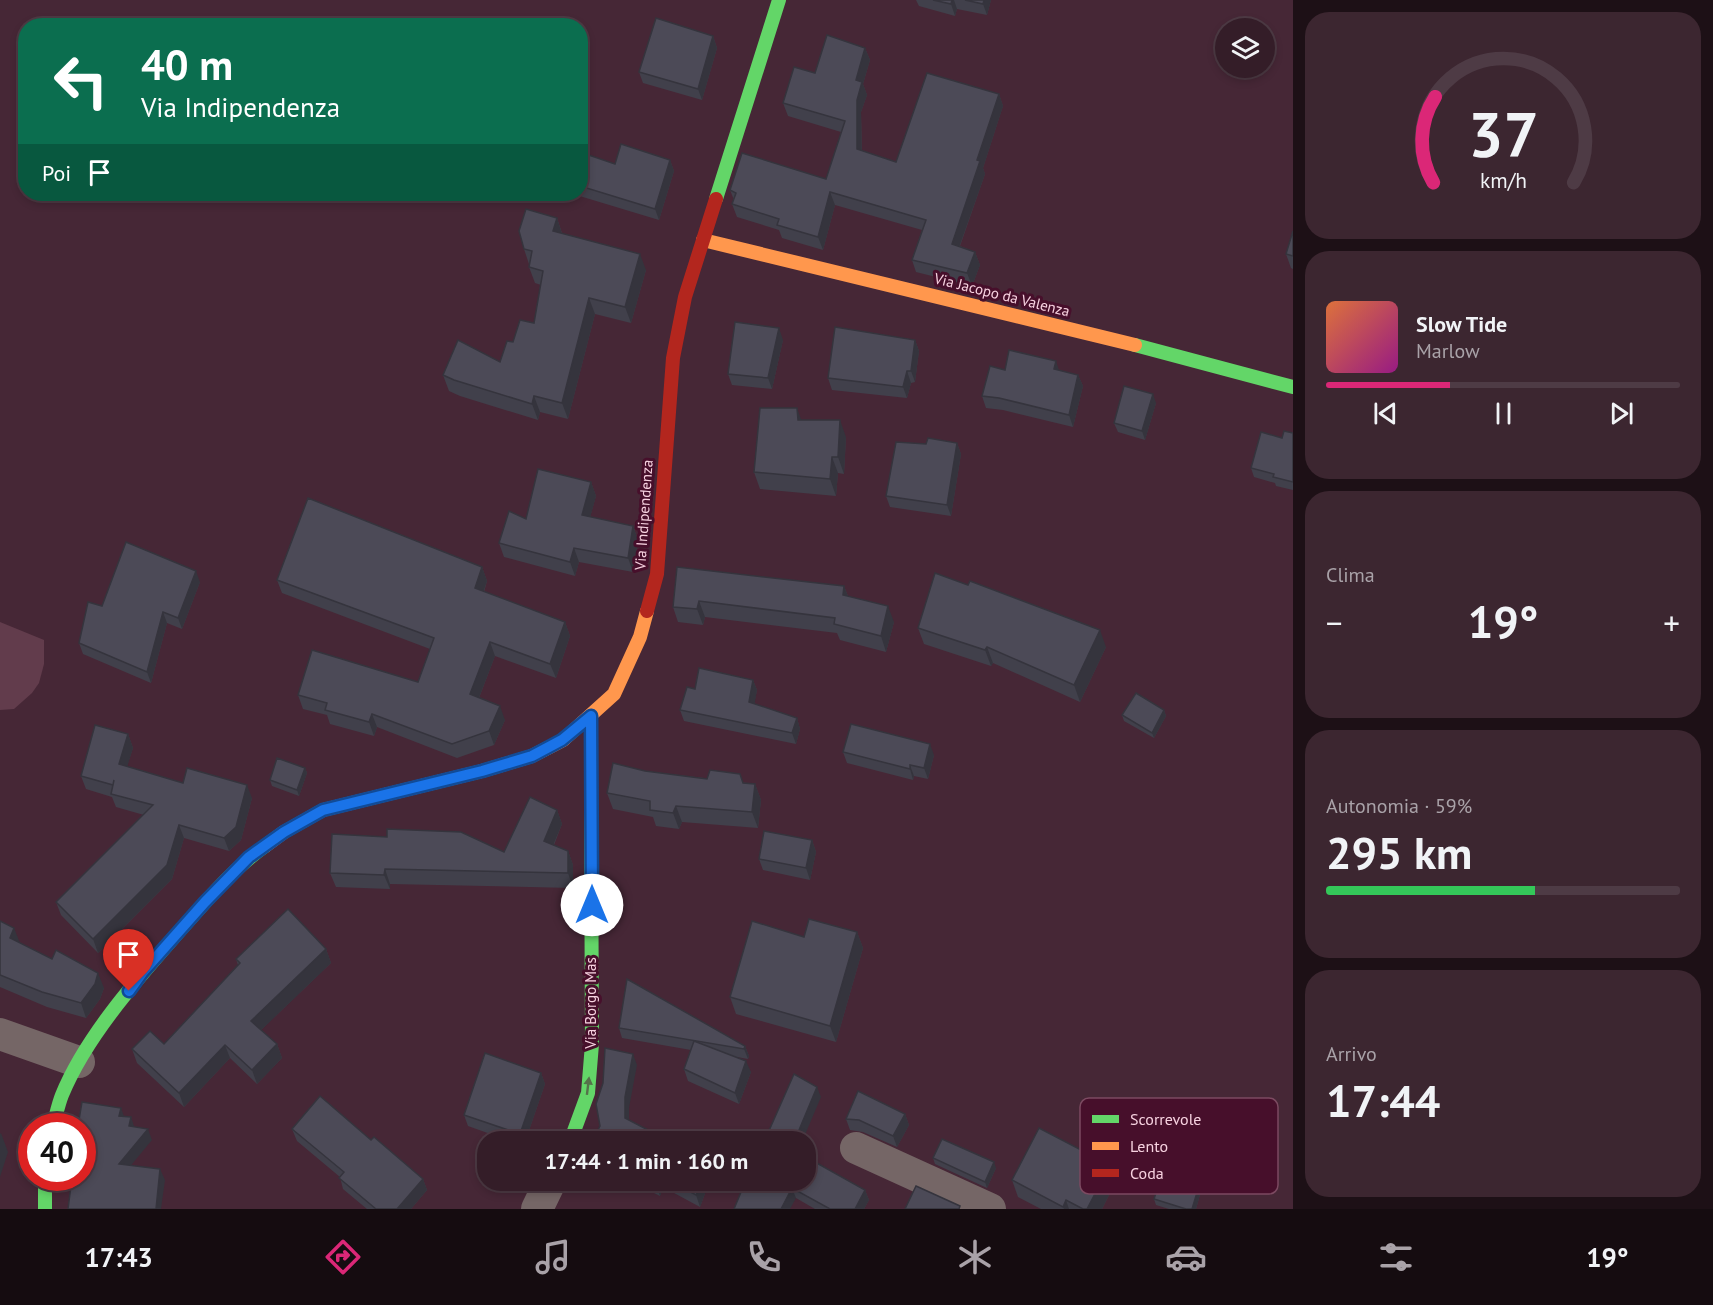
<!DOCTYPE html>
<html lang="it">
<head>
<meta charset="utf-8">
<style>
	body { margin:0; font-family:"PT Sans",sans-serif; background:#3c2630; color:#f1f3f6; height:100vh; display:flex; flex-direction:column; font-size:22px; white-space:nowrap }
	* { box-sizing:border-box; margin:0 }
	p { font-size:20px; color:#a9a2a8 }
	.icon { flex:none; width:33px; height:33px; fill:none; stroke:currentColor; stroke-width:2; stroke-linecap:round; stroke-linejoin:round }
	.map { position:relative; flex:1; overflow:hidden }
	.drawer { display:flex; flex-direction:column; gap:12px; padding:12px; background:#1d1016; width:420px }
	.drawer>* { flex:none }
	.hud { position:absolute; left:18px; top:18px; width:570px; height:183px; border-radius:24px; box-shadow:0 3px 9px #0003,0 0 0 2px #4e3b45; background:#0b6e4f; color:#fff; overflow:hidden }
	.buttons { position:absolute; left:1215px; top:18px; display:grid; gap:12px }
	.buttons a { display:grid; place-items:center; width:60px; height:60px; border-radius:50%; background:#341d28; box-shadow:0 3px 9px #0003,0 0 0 2px #4e3b45; font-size:30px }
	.speed { position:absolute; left:18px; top:1113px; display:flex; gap:12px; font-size:30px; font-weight:700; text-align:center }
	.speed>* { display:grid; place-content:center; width:78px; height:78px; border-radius:50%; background:#341d28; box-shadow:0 3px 9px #0003,0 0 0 2px #4e3b45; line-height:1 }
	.speed .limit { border:9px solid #d22; background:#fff; color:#111 }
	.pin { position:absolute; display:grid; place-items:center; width:51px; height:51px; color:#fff; margin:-62px -26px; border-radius:50% 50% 50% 0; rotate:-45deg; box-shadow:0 0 6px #0007 }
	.pin .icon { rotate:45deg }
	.me { position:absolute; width:66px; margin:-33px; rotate:0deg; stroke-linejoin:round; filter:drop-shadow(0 0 4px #0008) }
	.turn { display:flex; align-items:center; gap:21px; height:126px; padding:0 24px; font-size:27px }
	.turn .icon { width:78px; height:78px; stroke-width:2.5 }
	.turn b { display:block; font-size:42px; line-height:51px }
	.then { display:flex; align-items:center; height:57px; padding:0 24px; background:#0003; gap:12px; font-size:22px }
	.big { font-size:45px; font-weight:700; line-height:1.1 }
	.drawer .widget { flex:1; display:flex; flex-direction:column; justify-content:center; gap:9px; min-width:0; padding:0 21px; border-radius:24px; background:#3c2630 }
	.drawer .dial { align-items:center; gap:0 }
	.dial svg { height:156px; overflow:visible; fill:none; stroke:#4e3b45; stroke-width:7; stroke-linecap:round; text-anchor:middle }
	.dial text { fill:#f1f3f6; stroke:none }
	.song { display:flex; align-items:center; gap:18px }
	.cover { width:72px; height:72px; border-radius:9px; background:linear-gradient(135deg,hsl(20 70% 55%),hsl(310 70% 35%)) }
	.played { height:6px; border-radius:3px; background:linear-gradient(90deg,#db2777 35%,#4e3b45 35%) }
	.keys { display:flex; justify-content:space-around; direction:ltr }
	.heat { display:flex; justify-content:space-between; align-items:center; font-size:33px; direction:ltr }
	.charge { height:9px; border-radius:4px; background:linear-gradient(90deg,#34c759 59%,#4e3b45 0) }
	.trip { position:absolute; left:477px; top:1131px; width:339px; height:60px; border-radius:24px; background:#341d28; box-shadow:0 3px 9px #0003,0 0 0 2px #4e3b45; font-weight:700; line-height:60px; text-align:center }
	.tab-bar { display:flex; height:96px; justify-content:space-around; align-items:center; background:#150c10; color:#a9a2a8 }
	.tab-bar .icon { width:42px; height:42px }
	.tab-bar .on { color:#db2777 }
	.tab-bar b { font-size:27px; color:#f1f3f6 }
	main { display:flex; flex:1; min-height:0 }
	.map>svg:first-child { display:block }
</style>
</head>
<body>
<main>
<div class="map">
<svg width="1293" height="1209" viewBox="0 0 1293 1209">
	<rect width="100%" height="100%" fill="#462736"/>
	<polygon fill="#623c4c" points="0,622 44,640 44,664 39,683 32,693 14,709 0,710"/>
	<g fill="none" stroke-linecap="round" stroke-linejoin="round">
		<g stroke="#756666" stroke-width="32">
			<polyline points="0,1034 79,1062"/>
			<polyline points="856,1148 990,1209"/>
			<polyline points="537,1209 551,1180"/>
		</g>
		<g stroke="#63d668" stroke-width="14">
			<polyline points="716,199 779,0"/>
			<polyline points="1135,345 1293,387"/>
			<path d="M53,1126C56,1116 58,1105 62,1095C87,1034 141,975 184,926C209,898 234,868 265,846"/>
			<polyline points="570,1142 588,1093 592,1044 591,809"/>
			<polyline points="45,1178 45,1209"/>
		</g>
		<g stroke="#ff974d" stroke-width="14">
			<polyline points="703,240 1135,345"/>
			<polyline points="591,716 591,809"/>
			<polyline points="265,846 284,832 323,810 482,771 532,756 563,740 614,694 640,637 647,611"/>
		</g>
		<polyline stroke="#b3261e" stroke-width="14" points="647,611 657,574 673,358 685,297 716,199"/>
	</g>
	<g fill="#41404b">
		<polygon points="916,0 991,0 987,15 957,9 955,16 919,6"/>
		<polygon points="713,36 717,48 702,100 643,83 639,72"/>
		<polygon points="865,48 870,60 863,84 867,95 861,112 862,151 896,162 999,94 1003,106 983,168 985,174 960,246 975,252 980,265 972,286 916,272 912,260 922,230 835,205 823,250 782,238 779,230 737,217 732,204 734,200 730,190 826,179 841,132 788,116 783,103 815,73"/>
		<polygon points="580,152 615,164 670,160 674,171 659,220 573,194 580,194"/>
		<polygon points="557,218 562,233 646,270 631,323 595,314 568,419 540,412 538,420 460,396 449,391 443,375 500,362 513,342 534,323 541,285 535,283 529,267 529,264 524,249"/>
		<polygon points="1293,231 1293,269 1291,268 1286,254"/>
		<polygon points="783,340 772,389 732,385 728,374"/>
		<polygon points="915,340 919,351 915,382 911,383 907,398 832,390 828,378"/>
		<polygon points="1005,370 1059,371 1078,375 1083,386 1073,427 1003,410 986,408 982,396"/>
		<polygon points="1156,403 1145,440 1118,432 1114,423"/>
		<polygon points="1293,433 1293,490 1276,486 1275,483 1254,477 1251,468 1282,438"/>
		<polygon points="846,437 844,474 838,473 836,496 760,489 754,472"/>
		<polygon points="957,443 961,454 951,516 890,507 886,496 926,444"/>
		<polygon points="591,482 596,496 590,517 633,526 638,540 633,572 579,562 575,576 504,557 499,543 526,519"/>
		<polygon points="482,567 487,581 484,592 565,622 570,636 556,678 495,656 479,698 505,720 494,745 457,758 377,727 374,736 330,724 327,715 303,709 298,695 418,682 430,649 282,593 277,580"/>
		<polygon points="677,567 844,586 848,596 894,622 886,652 840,640 837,633 705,617 703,625 678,622 673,607"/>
		<polygon points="200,582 182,629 167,623 151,683 83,654 79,643 102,606"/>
		<polygon points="968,585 1106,647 1080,702 993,663 991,666 924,644 918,628"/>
		<polygon points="753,680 757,690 754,704 797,718 800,729 796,744 684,721 680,710 695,689"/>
		<polygon points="1164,710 1166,716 1154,738 1124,721 1122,715"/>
		<polygon points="128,734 133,748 127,766 183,783 252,798 241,840 229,851 184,838 172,879 98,953 61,915 56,902 144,815 116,807 112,797 86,789 81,776"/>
		<polygon points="843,752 934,755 928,779 914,776 913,780 847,763"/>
		<polygon points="305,768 307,773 299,796 272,786 270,780"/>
		<polygon points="645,771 755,784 761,800 758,828 682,822 679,829 656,826 653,817 613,809 607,793"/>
		<polygon points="557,810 562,824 554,845 568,851 573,865 573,888 390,884 390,889 336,887 330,873 387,837 504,852"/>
		<polygon points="812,840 816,852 810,880 763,870 759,859"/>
		<polygon points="0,921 19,943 104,988 100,999 86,1018 47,1007 0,987"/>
		<polygon points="857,932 863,948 836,1042 736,1014 730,997 804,937"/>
		<polygon points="326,949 331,963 261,1030 277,1044 282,1058 257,1084 230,1058 184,1107 137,1063 132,1049 164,1044 238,965 236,959"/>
		<polygon points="619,1028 745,1046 749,1056 748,1059 737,1057 751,1072 739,1104 688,1081 684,1069 691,1050 622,1038"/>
		<polygon points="541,1073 545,1084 525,1142 513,1142 468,1126 464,1115"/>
		<polygon points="905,1114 909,1125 897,1147 863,1132 850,1130 846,1119"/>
		<polygon points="292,1129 371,1140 423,1179 427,1190 411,1209 367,1209 343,1189 340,1177 297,1141"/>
		<polygon points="933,1158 996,1168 987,1188 935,1164"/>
		<polygon points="1194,1159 1188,1182 1201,1191 1196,1209 1169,1209 1156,1205 1154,1199 1160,1179 1131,1171 1129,1165"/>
		<polygon points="628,1180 710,1180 700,1207 663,1187 660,1196"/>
		<polygon points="746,1180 865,1190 869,1200 864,1209 815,1209 796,1198"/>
		<polygon points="1012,1180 1116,1181 1102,1209 1041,1209 1018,1197"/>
	</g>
	<g fill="#35343d">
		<polygon points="952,0 954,0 957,9 955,16 951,4"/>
		<polygon points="984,0 991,0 987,15 983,4"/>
		<polygon points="713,36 717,48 702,100 698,89"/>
		<polygon points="865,48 870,60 863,84 867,95 861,112 862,162 857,149 856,80"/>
		<polygon points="999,94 1003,106 983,168 985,174 956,256 952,244 977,160"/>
		<polygon points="670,160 674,171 659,220 655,209"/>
		<polygon points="830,192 835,205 823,250 818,237"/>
		<polygon points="557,218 562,234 553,231"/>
		<polygon points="975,252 980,265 972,286 967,273"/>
		<polygon points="640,254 646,270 631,323 625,307"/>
		<polygon points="589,298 595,314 568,419 562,403"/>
		<polygon points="779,328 783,340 772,389 768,378"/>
		<polygon points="915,340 919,351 915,382 911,371"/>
		<polygon points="1056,361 1060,373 1054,369"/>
		<polygon points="907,371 911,383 907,398 903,387"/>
		<polygon points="1078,375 1083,386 1073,427 1069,415"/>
		<polygon points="1153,394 1156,403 1145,440 1142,431"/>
		<polygon points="534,396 540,412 538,420 532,404"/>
		<polygon points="797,408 803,425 798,420"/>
		<polygon points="840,420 846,437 844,474 838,457"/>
		<polygon points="957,443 961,454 951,516 947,505"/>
		<polygon points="832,457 838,473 836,496 830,479"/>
		<polygon points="591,482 596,496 587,529 582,515"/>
		<polygon points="633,526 638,540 633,572 628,558"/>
		<polygon points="574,548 579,562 575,576 570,562"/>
		<polygon points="482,567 487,581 480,602 475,588"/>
		<polygon points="196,571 200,582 182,629 178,618"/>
		<polygon points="844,586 850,601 843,595"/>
		<polygon points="699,601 705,617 703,625 697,609"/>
		<polygon points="888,606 894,622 886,652 881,636"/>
		<polygon points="163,612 167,623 151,683 147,672"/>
		<polygon points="565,622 570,636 556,678 550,664"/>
		<polygon points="1100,630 1106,647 1080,702 1074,685"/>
		<polygon points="490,642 495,656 475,708 470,694"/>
		<polygon points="987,647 993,663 991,666 985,650"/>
		<polygon points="753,680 757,690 753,713 749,702"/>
		<polygon points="500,706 505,720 494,745 489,731"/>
		<polygon points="1164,710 1166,716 1154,738 1152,733"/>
		<polygon points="372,714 377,727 374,736 369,722"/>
		<polygon points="797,718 800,729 796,744 792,733"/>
		<polygon points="128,734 133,748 124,777 119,764"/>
		<polygon points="930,744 934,755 928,779 924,768"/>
		<polygon points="910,765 914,776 913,780 910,769"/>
		<polygon points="305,768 307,773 299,796 297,790"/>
		<polygon points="755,784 761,800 758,828 752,812"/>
		<polygon points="247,785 252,798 241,840 229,851 224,838"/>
		<polygon points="676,806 682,822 679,829 673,813"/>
		<polygon points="557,810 562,824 549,855 544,841"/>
		<polygon points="179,825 184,838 172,879 98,953 93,939"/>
		<polygon points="812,840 816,852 810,880 806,868"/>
		<polygon points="568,851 573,865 573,888 568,873"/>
		<polygon points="385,869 390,884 390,889 384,875"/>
		<polygon points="14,928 20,943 10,938"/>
		<polygon points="857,932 863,948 836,1042 830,1026"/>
		<polygon points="326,949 331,963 256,1035 251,1021"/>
		<polygon points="98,973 104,988 100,999 86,1018 81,1003"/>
		<polygon points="277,1044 282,1058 257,1084 252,1070"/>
		<polygon points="225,1045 230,1058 184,1107 179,1093"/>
		<polygon points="745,1046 749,1056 748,1059 744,1049"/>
		<polygon points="633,1054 637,1065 629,1108 629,1130 625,1118 625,1097"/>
		<polygon points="746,1061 751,1072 739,1104 735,1093"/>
		<polygon points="541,1073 545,1084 525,1142 523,1142 520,1134"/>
		<polygon points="817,1087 821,1097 802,1142 794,1142"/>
		<polygon points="121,1108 125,1119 119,1116"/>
		<polygon points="905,1114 909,1125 897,1147 893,1136"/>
		<polygon points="131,1117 135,1129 129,1126"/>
		<polygon points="148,1129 152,1140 123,1175 119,1164"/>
		<polygon points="1,1133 8,1152 0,1177 0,1134"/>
		<polygon points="1192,1153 1194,1159 1186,1187 1184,1181"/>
		<polygon points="994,1162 996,1168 987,1188 985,1182"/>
		<polygon points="1110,1165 1116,1181 1102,1209 1087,1209"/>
		<polygon points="160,1169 165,1180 161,1209 156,1209"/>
		<polygon points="423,1179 427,1190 411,1209 397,1209"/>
		<polygon points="657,1180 661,1180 663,1187 660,1196 656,1184"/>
		<polygon points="702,1180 710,1180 700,1207 696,1195"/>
		<polygon points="1199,1186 1201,1191 1196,1209 1192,1209"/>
		<polygon points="792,1188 796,1198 790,1209 781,1209"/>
		<polygon points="865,1190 869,1200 864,1209 855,1209"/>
		<polygon points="1066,1200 1069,1209 1064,1209 1063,1207"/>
	</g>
	<g fill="#4c4a57" stroke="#35343d" stroke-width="1.5">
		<polygon points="933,0 952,0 951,4"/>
		<polygon points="965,0 984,0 983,4"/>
		<polygon points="656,18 713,36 698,89 639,72"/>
		<polygon points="827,35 865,48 856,80 862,82 857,100 857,149 896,162 927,73 999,94 977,160 980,161 952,244 975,252 967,273 912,260 926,220 830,192 818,237 777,225 779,219 732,204 736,193 730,190 742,153 826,179 845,121 783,103 794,67 815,73"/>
		<polygon points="621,144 670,160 655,209 580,186 580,152 615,164"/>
		<polygon points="526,209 557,218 553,231 640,254 625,307 589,298 562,403 534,396 532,404 454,380 443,375 458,340 500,362 507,341 513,342 520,320 534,323 543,271 529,267 532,251 524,249 519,231"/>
		<polygon points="1293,231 1293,256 1286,254"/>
		<polygon points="735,322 779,328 768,378 728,374"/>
		<polygon points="835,327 915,340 911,371 907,371 903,387 828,378"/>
		<polygon points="1009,350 1056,361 1054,369 1078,375 1069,415 999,398 982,396 990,366 1005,370"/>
		<polygon points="1124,386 1153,394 1142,431 1114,423"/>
		<polygon points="760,408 797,408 798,420 840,420 838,457 832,457 830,479 754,472"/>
		<polygon points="1284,431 1293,433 1293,482 1273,477 1274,474 1251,468 1261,432 1282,438"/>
		<polygon points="928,438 957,443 947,505 886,496 896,442 926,444"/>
		<polygon points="538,469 591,482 582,515 633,526 628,558 574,548 570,562 499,543 509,511 526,519"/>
		<polygon points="308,498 482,567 475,588 565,622 550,664 490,642 470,694 500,706 489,731 452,744 372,714 369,722 325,710 327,703 298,695 312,650 418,682 434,638 277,580"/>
		<polygon points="126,542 196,571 178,618 163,612 147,672 79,643 88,602 102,606"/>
		<polygon points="677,567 844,586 843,595 888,606 881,636 834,624 835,618 699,601 697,609 673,607"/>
		<polygon points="935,573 968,585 970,581 1100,630 1074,685 987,647 985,650 918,628"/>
		<polygon points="699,668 753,680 749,702 797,718 792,733 680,710 687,687 695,689"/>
		<polygon points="1136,693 1164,710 1152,733 1122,715"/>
		<polygon points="851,724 930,744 924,768 910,765 910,769 843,752"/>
		<polygon points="95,725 128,734 119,764 183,783 187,768 247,785 236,827 224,838 179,825 167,865 93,939 56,902 153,805 111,794 114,780 113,785 81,776"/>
		<polygon points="277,758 305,768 297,790 270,780"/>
		<polygon points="613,763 645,771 707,779 710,770 740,774 743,783 755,784 752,812 676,806 673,813 650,810 650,801 607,793"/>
		<polygon points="530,797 557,810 544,841 568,851 568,873 385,869 384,875 330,873 332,834 387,837 387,829 461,832 504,852"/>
		<polygon points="764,831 812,840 806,868 759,859"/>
		<polygon points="288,909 326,949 251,1021 277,1044 252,1070 225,1045 179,1093 132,1049 150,1031 164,1044 240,963 236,959"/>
		<polygon points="809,919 857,932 830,1026 730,997 752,921 804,937"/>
		<polygon points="0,921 14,928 10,938 52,959 56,950 98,973 95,984 81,1003 42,992 0,975"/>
		<polygon points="627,979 745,1046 744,1049 619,1028"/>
		<polygon points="694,1041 746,1061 735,1093 684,1069"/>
		<polygon points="605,1048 633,1054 625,1097 625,1118 671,1142 592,1142 600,1126 596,1104 603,1083"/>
		<polygon points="485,1053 541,1073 520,1134 464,1115"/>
		<polygon points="794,1074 817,1087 794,1142 764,1142"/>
		<polygon points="858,1091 905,1114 893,1136 859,1120 846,1119"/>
		<polygon points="320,1096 371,1140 374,1137 423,1179 397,1209 376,1209 339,1178 344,1172 292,1129"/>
		<polygon points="82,1102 121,1108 119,1116 131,1117 129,1126 148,1129 119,1164 160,1169 156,1209 68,1209 72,1178 82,1178 82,1126 78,1126"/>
		<polygon points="1039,1128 1110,1165 1087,1209 1083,1209 1066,1200 1063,1207 1012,1180"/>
		<polygon points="1137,1137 1192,1153 1184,1181 1199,1186 1192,1209 1186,1209 1154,1199 1162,1175 1129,1165"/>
		<polygon points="942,1139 994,1162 985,1182 933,1158"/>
		<polygon points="806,1157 865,1190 855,1209 830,1209 792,1188 781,1209 734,1209 746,1180 806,1180"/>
		<polygon points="647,1180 657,1180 656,1184"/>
		<polygon points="668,1180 702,1180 696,1195"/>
		<polygon points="916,1186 960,1206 959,1209 905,1209"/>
	</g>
	<defs><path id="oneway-solid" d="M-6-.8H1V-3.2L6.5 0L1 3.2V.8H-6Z" transform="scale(1.5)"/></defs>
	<use fill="#55724a" href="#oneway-solid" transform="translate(588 1086) rotate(-83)"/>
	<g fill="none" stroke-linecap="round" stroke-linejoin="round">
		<g stroke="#114b97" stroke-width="15">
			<polyline id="route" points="129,991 142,973 205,902 249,857 284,832 323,810 482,771 532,756 562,740 591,716 592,905"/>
		</g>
		<use href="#route" stroke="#1a73e8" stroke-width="10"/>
	</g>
	<g text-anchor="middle" stroke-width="6" stroke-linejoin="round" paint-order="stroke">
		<g font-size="15" fill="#f7d2e0" stroke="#470f2b">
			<text transform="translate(1002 295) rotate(14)" y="5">Via Jacopo da Valenza</text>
			<text transform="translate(644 515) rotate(-86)" y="5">Via Indipendenza</text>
			<text transform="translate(591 1003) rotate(-90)" y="5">Via Borgo Mas</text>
		</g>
	</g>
	<rect x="1080" y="1098" width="198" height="96" rx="9" fill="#470f2b" stroke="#7c4a61" stroke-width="1.5"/>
	<rect x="1092" y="1115" width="27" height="8" fill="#63d668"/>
	<rect x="1092" y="1142" width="27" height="8" fill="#ff974d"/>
	<rect x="1092" y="1169" width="27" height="8" fill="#b3261e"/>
	<g font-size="16" fill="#f7d2e0">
		<text x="1130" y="1125">Scorrevole</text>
		<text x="1130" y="1152">Lento</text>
		<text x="1130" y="1179">Coda</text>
	</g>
</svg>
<div class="buttons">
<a><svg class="icon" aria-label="layers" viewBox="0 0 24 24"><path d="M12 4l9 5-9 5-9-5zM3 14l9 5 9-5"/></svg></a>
</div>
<div class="speed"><div class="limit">40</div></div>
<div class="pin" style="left:129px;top:991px;background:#d93025"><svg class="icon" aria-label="arrive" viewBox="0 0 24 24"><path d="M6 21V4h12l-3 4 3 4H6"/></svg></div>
<svg class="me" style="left:592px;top:905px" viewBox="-20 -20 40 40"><circle r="19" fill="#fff"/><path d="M0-13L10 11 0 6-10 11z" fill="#1a73e8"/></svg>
<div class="trip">17:44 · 1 min · 160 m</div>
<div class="hud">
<div class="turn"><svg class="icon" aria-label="left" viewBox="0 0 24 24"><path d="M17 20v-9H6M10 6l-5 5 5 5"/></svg><div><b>40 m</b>Via Indipendenza</div></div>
<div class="then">Poi<svg class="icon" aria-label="arrive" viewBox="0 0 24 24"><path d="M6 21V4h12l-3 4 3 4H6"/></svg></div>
</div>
</div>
<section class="drawer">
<div class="widget dial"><svg viewBox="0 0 100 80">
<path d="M14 69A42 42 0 1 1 86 69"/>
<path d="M14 69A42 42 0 0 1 15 25" stroke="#db2777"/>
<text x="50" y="56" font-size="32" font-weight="700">37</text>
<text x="50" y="72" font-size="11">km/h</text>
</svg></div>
<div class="widget">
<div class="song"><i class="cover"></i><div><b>Slow Tide</b><p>Marlow</p></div></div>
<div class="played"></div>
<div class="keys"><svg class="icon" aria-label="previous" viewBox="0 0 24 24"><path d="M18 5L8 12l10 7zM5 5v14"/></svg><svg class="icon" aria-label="pause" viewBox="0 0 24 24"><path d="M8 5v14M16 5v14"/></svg><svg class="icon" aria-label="next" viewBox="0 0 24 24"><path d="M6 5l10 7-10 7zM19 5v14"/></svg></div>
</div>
<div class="widget"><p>Clima</p>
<div class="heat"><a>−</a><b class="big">19°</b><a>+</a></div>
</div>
<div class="widget"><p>Autonomia · 59%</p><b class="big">295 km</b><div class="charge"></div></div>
<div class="widget"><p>Arrivo</p><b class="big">17:44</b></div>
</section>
</main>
<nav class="tab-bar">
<b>17:43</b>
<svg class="icon on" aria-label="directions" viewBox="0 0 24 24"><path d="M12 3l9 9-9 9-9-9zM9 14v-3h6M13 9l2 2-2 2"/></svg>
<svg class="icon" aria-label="music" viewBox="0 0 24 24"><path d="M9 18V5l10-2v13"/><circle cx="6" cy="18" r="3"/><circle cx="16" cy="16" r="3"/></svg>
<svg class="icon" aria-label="phone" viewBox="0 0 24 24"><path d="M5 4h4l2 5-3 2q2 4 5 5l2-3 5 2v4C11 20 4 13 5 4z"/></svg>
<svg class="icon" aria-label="climate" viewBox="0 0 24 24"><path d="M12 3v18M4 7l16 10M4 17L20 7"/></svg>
<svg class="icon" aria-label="car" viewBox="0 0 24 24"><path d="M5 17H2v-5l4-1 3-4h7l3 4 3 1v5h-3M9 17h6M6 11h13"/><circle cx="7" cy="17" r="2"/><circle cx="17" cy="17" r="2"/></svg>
<svg class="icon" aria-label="filters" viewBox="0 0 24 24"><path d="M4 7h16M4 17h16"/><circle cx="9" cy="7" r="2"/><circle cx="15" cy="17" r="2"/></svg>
<b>19°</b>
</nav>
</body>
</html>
